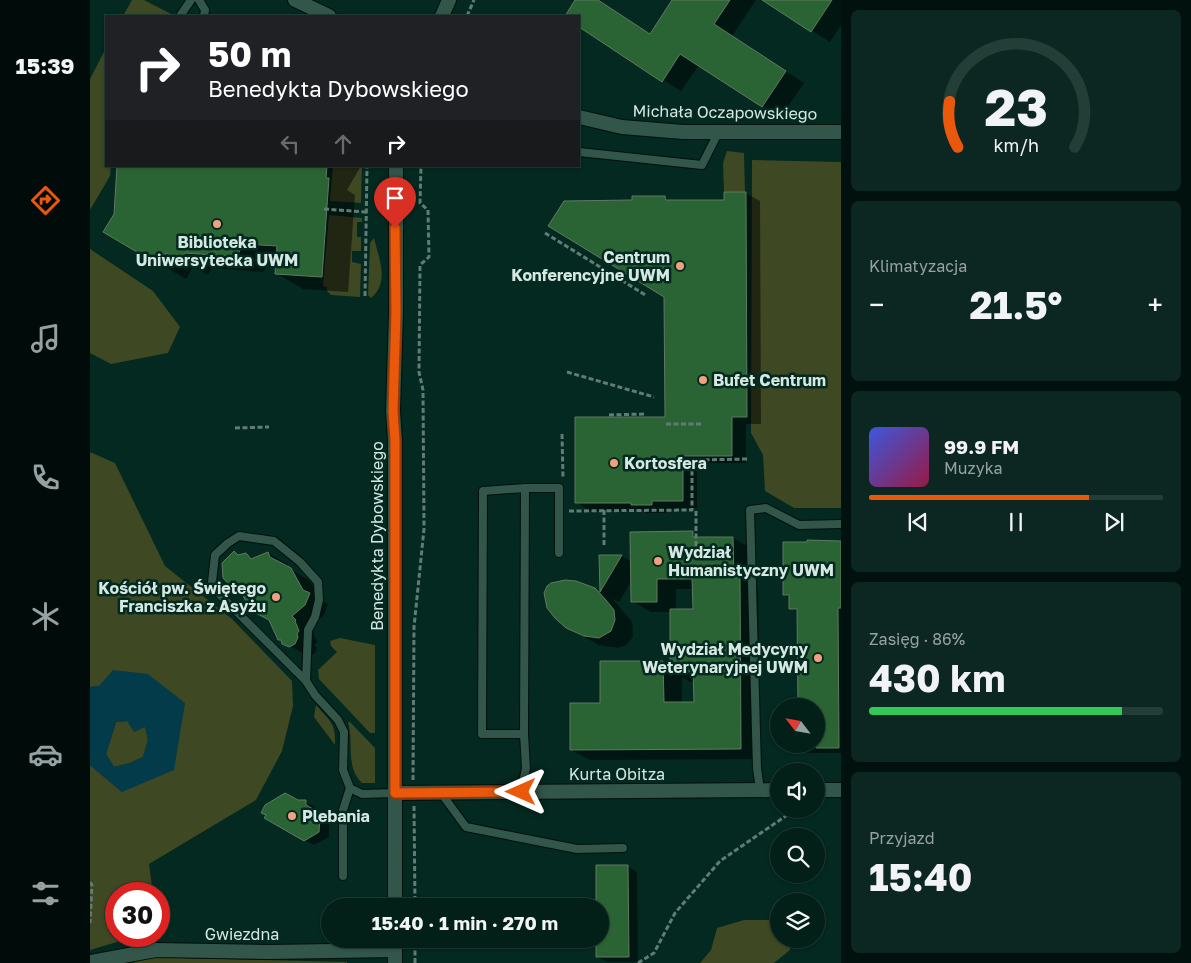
<!DOCTYPE html>
<html lang="pl">
<head>
<meta charset="utf-8">
<style>
	body { margin:0; font-family:"Golos Text",sans-serif; background:#0c2721; color:#f1f3f6; height:100vh; display:flex; flex-direction:column; font-size:19px; white-space:nowrap }
	* { box-sizing:border-box; margin:0 }
	p { font-size:16px; color:#96a2a2 }
	.icon { flex:none; width:28px; height:28px; fill:none; stroke:currentColor; stroke-width:2; stroke-linecap:round; stroke-linejoin:round }
	.map { position:relative; flex:1; overflow:hidden }
	.panel { display:flex; flex-direction:column; gap:10px; padding:10px; background:#01110d; width:350px }
	.panel>* { flex:none }
	.hud { position:absolute; left:15px; top:15px; width:475px; height:152px; border-radius:0px; box-shadow:0 1px 4px #0004,0 0 0 1px #233d37; background:#202124; color:#fff; overflow:hidden }
	.needle { width:32px; rotate:301deg }
	.controls { position:absolute; left:680px; top:698px; display:grid; gap:10px }
	.controls a { display:grid; place-items:center; width:55px; height:55px; border-radius:50%; background:#021f18; box-shadow:0 1px 4px #0004,0 0 0 1px #233d37; font-size:25px }
	.speed { position:absolute; left:15px; top:882px; display:flex; gap:10px; font-size:25px; font-weight:700; text-align:center }
	.speed>* { display:grid; place-content:center; width:65px; height:65px; border-radius:50%; background:#021f18; box-shadow:0 1px 4px #0004,0 0 0 1px #233d37; line-height:1 }
	.speed .limit { border:8px solid #d22; background:#fff; color:#111 }
	.pin { position:absolute; display:grid; place-items:center; width:42px; height:42px; color:#fff; margin:-51px -21px; border-radius:50% 50% 50% 0; rotate:-45deg; box-shadow:0 0 5px #0007 }
	.pin .icon { rotate:45deg }
	.me { position:absolute; width:55px; margin:-28px; rotate:270deg; stroke-linejoin:round; filter:drop-shadow(0 0 4px #0008) }
	.turn { display:flex; align-items:center; gap:18px; height:105px; padding:0 20px; font-size:22px }
	.turn .icon { width:65px; height:65px; stroke-width:2.5 }
	.turn b { display:block; font-size:35px; line-height:42px }
	.lanes { display:flex; align-items:center; height:48px; padding:0 20px; background:#0003; justify-content:center; gap:25px; direction:ltr }
	.lanes .off { opacity:.35 }
	.big { font-size:38px; font-weight:700; line-height:1.1 }
	.panel .tile { flex:1; display:flex; flex-direction:column; justify-content:center; gap:8px; min-width:0; padding:0 18px; border-radius:8px; background:#0c2721 }
	.panel .dial { align-items:center; gap:0 }
	.dial svg { height:130px; overflow:visible; fill:none; stroke:#233d37; stroke-width:7; stroke-linecap:round; text-anchor:middle }
	.dial text { fill:#f1f3f6; stroke:none }
	.song { display:flex; align-items:center; gap:15px }
	.cover { width:60px; height:60px; border-radius:8px; background:linear-gradient(135deg,hsl(230 70% 55%),hsl(340 70% 35%)) }
	.played { height:5px; border-radius:2px; background:linear-gradient(90deg,#ea580c 75%,#233d37 75%) }
	.keys { display:flex; justify-content:space-around; direction:ltr }
	.heat { display:flex; justify-content:space-between; align-items:center; font-size:28px; direction:ltr }
	.charge { height:8px; border-radius:4px; background:linear-gradient(90deg,#34c759 86%,#233d37 0) }
	.trip { position:absolute; left:231px; top:898px; width:288px; height:50px; border-radius:25px; background:#021f18; box-shadow:0 1px 4px #0004,0 0 0 1px #233d37; font-weight:700; line-height:50px; text-align:center }
	main { display:flex; flex:1; min-height:0 }
	.tab-bar { display:flex; flex-direction:column; width:90px; justify-content:space-around; align-items:center; background:#010c0a; color:#96a2a2 }
	.tab-bar .icon { width:35px; height:35px }
	.tab-bar .current { color:#ea580c }
	.tab-bar b { font-size:22px; color:#f1f3f6 }
	.map>svg:first-child { display:block }
</style>
</head>
<body>
<main>
<nav class="tab-bar">
<b>15:39</b>
<svg class="icon current" aria-label="directions" viewBox="0 0 24 24"><path d="M12 3l9 9-9 9-9-9zM9 14v-3h6M13 9l2 2-2 2"/></svg>
<svg class="icon" aria-label="music" viewBox="0 0 24 24"><path d="M9 18V5l10-2v13"/><circle cx="6" cy="18" r="3"/><circle cx="16" cy="16" r="3"/></svg>
<svg class="icon" aria-label="phone" viewBox="0 0 24 24"><path d="M5 4h4l2 5-3 2q2 4 5 5l2-3 5 2v4C11 20 4 13 5 4z"/></svg>
<svg class="icon" aria-label="climate" viewBox="0 0 24 24"><path d="M12 3v18M4 7l16 10M4 17L20 7"/></svg>
<svg class="icon" aria-label="car" viewBox="0 0 24 24"><path d="M5 17H2v-5l4-1 3-4h7l3 4 3 1v5h-3M9 17h6M6 11h13"/><circle cx="7" cy="17" r="2"/><circle cx="17" cy="17" r="2"/></svg>
<svg class="icon" aria-label="filters" viewBox="0 0 24 24"><path d="M4 7h16M4 17h16"/><circle cx="9" cy="7" r="2"/><circle cx="15" cy="17" r="2"/></svg>
</nav>
<div class="map">
<svg width="751" height="963" viewBox="0 0 751 963">
	<rect width="100%" height="100%" fill="#032920"/>
	<g fill="#3e4822">
		<polygon points="42,0 54,0 81,14 79,16 33,16"/>
		<polygon points="16,48 16,166 21,166 20,176 0,210 0,79"/>
		<polygon points="637,151 654,153 655,193 634,193 633,163"/>
		<polygon points="662,160 751,162 751,508 704,508 675,491 673,455 661,433"/>
		<polygon points="243,166 272,166 271,203 240,201"/>
		<polygon points="239,215 272,218 272,222 267,222 267,237 271,237 271,251 262,251 262,262 271,264 270,297 241,295 237,291 237,287 233,286"/>
		<path d="M284,238C289,259 300,282 281,298L278,295L280,243Z"/>
		<polygon points="0,249 63,291 90,327 78,353 21,364 0,353"/>
		<polygon points="0,452 25,463 75,566 142,619 202,681 203,706 192,751 166,800 59,864 63,894 26,894 26,936 47,936 0,950 0,765 32,792 95,704 9,686 0,687"/>
		<polygon points="250,638 285,645 285,733 280,733 229,679 228,670 247,652 241,646 240,641"/>
		<path d="M226,705C240,721 246,723 245,745L224,717Z"/>
		<polygon points="37,721 55,726 58,740 53,757 40,763 24,767 16,754 26,722"/>
		<path d="M258,722H260L285,748V783H272C255,767 264,742 258,722Z"/>
		<polygon points="654,920 683,920 689,925 689,939 699,939 700,950 684,963 610,963 621,950 627,928"/>
		<polygon points="56,957 257,962 257,963 43,963"/>
	</g>
	<path fill="#043b4b" fill-rule="evenodd" d="M23,670L58,674L95,703L84,770L32,792L0,765V687L9,686ZM37,721L44,732L55,727L58,740L53,757L40,763L24,767L16,754L26,722Z"/>
	<g fill="#0007" fill-rule="evenodd">
		<polygon points="487,0 508,0 561,34 583,0 666,0 642,36 714,83 691,117 609,65 591,91 489,26 489,16 476,16"/>
		<polygon points="674,0 751,0 751,25 740,42"/>
		<polygon points="28,166 271,166 257,190 265,195 258,292 213,289 186,273 187,259 181,259 173,272 122,268 118,275 103,267 96,279 15,232 25,214"/>
		<polygon points="655,193 670,201 671,424 656,424 656,463 607,463 607,508 576,509 576,513 557,513 553,510 500,511 486,502 577,418 576,297 544,201 575,197 581,201 635,201"/>
		<path d="M602,533L612,538H643L662,549V586L668,590L670,759L500,760L481,750L512,704L573,662L582,667L581,612H561L542,601V580L529,602L522,598L542,622L543,637L536,645L528,648L509,645L477,627L505,590L511,593V556H532L542,562ZM586,589H604V610H586ZM592,677L600,682H605V703H592Z"/>
		<polygon points="751,543 751,753 718,753 709,747 709,744 726,744 726,706 709,706 708,612 701,608 701,598 694,595"/>
		<polygon points="178,553 197,564 199,568 220,581 230,600 238,604 234,615 220,627 224,631 223,632 227,642 225,645 227,649 224,654 219,657 189,639 181,620 153,593 144,588 150,556 155,555 163,559"/>
		<polygon points="207,802 215,802 225,807 225,812 239,820 239,837 224,845 176,818"/>
		<polygon points="507,866 537,866 547,872 548,962 517,962 508,957 508,939 510,939 510,906 507,906"/>
	</g>
	<g fill="#2b6434" stroke="#607962">
		<polygon points="485,0 508,0 560,34 582,0 640,0 624,24 696,71 672,107 590,54 572,82 489,27 489,16 475,16"/>
		<polygon points="672,0 742,0 721,32"/>
		<polygon points="27,166 237,166 236,178 239,178 232,277 185,274 187,246 154,244 146,257 95,253 91,261 76,253 69,265 13,232 24,214"/>
		<polygon points="634,192 656,192 657,417 642,417 642,456 593,456 593,501 562,501 562,505 541,505 541,503 485,503 485,417 575,417 574,297 458,226 474,201 542,200 542,196 575,196 576,200 634,200"/>
		<polygon points="603,531 603,537 643,537 644,578 650,577 651,749 480,750 480,703 510,703 510,661 573,661 574,702 604,702 603,672 580,672 580,609 603,609 602,579 567,579 567,602 541,602 540,532"/>
		<polygon points="717,540 751,541 751,608 748,608 749,748 726,748 726,706 708,706 707,609 699,609 699,595 693,595 693,542 717,542"/>
		<polygon points="144,551 148,555 156,553 161,559 178,552 180,557 201,568 213,590 220,593 215,605 202,616 206,620 205,621 209,631 207,634 208,637 205,644 199,647 192,644 191,640 188,640 179,620 160,610 148,585 143,589 133,578 132,563"/>
		<polygon points="509,555 532,555 510,592"/>
		<polygon points="475,580 486,581 505,588 516,600 524,610 525,620 521,631 509,638 494,636 476,628 465,618 457,608 454,593 457,586 461,583"/>
		<polygon points="195,793 208,800 216,800 216,805 230,813 229,832 214,841 174,818 176,815 171,813 175,805"/>
		<polygon points="506,865 538,865 539,957 506,957 506,939 510,939 510,906 506,906"/>
	</g>
	<g fill="none" stroke-linecap="round" stroke-linejoin="round">
		<g stroke="#00100a" stroke-width="10">
			<g id="service">
				<polyline points="109,0 115,10 114,16"/>
				<polyline points="90,16 101,0"/>
				<polyline points="489,152 612,165 628,133"/>
				<polyline points="435,488 469,488 469,553"/>
				<polyline points="216,681 218,630 225,617 229,600 228,582 210,562 184,541 149,536 138,543 125,555 122,582 131,596 216,681 225,695 248,720 254,732 253,770 260,788 272,794 305,793"/>
				<polyline points="670,790 667,768 660,510 676,508 709,525 751,524"/>
				<polyline points="431,792 436,768 434,734 435,488 393,491 392,734 434,734"/>
				<polyline points="351,793 376,827 487,849 533,848"/>
				<polyline points="253,876 253,810 260,788"/>
			</g>
		</g>
		<g stroke="#00100a" stroke-width="16">
			<g id="minor">
				<polyline points="205,0 239,16"/>
				<polyline points="352,16 359,0"/>
				<polyline points="489,117 532,127 593,132 751,132"/>
				<polyline points="726,790 751,790"/>
				<polyline points="305,793 689,790"/>
				<polyline points="305,906 305,440 303,411 306,312 306,166"/>
				<polyline points="0,962 66,950 179,952 305,950"/>
				<polyline points="305,963 305,939"/>
			</g>
		</g>
		<g stroke="#607d75" stroke-width="3" stroke-dasharray="5 2.5" stroke-linecap="butt">
			<polyline points="377,16 384,0"/>
			<polyline points="234,209 276,212"/>
			<polyline points="455,233 557,296"/>
			<polyline points="275,296 277,166"/>
			<polyline points="477,372 564,397"/>
			<polyline points="519,415 554,414"/>
			<polyline points="576,424 612,424"/>
			<polyline points="145,428 179,427"/>
			<polyline points="472,434 473,477"/>
			<polyline points="607,460 658,459"/>
			<polyline points="514,510 514,547"/>
			<polyline points="479,511 602,510 602,469"/>
			<polyline points="606,546 606,510"/>
			<polyline points="323,780 324,627 334,529 333,390 329,372 330,265 339,257 338,210 330,203 331,166"/>
			<polyline points="324,806 325,906"/>
			<polyline points="0,882 2,885 0,923"/>
			<polyline points="325,963 325,939"/>
			<polyline points="548,963 564,953 585,913 630,861 706,809"/>
		</g>
		<use href="#service" stroke="#33564b" stroke-width="8"/>
		<use href="#minor" stroke="#33564b" stroke-width="14"/>
	</g>
	<g fill="none" stroke-linecap="round" stroke-linejoin="round">
		<g stroke="#983908" stroke-width="12">
			<polyline id="route" points="305,228 306,312 303,411 305,440 305,793 431,792"/>
		</g>
		<use href="#route" stroke="#ea580c" stroke-width="9"/>
	</g>
	<g fill="#f1a17d" stroke="#032920" stroke-width="2">
		<circle cx="127" cy="224" r="5"/>
		<circle cx="590" cy="266" r="5"/>
		<circle cx="613" cy="380" r="5"/>
		<circle cx="524" cy="463" r="5"/>
		<circle cx="568" cy="561" r="5"/>
		<circle cx="186" cy="597" r="5"/>
		<circle cx="728" cy="658" r="5"/>
		<circle cx="202" cy="816" r="5"/>
	</g>
	<g text-anchor="middle" stroke-width="5" stroke-linejoin="round" paint-order="stroke">
		<g font-size="16" fill="#d5e8e1" stroke="#032920">
			<text transform="translate(635 112) rotate(1)" y="6">Michała Oczapowskiego</text>
			<text transform="translate(287 536) rotate(-90)" y="6">Benedykta Dybowskiego</text>
			<text x="527" y="780">Kurta Obitza</text>
			<text x="152" y="940">Gwiezdna</text>
		</g>
		<g font-size="16" font-weight="bold" fill="#d5e8e1" stroke="#032920" text-anchor="start">
			<text x="127" y="248" text-anchor="middle">Biblioteka<tspan x="127" dy="18">Uniwersytecka UWM</tspan></text>
			<text x="580" y="263" text-anchor="end">Centrum<tspan x="580" dy="18">Konferencyjne UWM</tspan></text>
			<text x="623" y="386">Bufet Centrum</text>
			<text x="534" y="469">Kortosfera</text>
			<text x="578" y="558">Wydział<tspan x="578" dy="18">Humanistyczny UWM</tspan></text>
			<text x="176" y="594" text-anchor="end">Kościół pw. Świętego<tspan x="176" dy="18">Franciszka z Asyżu</tspan></text>
			<text x="718" y="655" text-anchor="end">Wydział Medycyny<tspan x="718" dy="18">Weterynaryjnej UWM</tspan></text>
			<text x="212" y="822">Plebania</text>
		</g>
	</g>
</svg>
<div class="controls">
<a><svg class="needle" viewBox="-14 -14 28 28"><path d="M0-13l5 13h-10z" fill="#e53935"/><path d="M0 13l5-13h-10z" fill="#96a2a2"/></svg></a>
<a><svg class="icon" aria-label="sound" viewBox="0 0 24 24"><path d="M4 9h4l5-4v14l-5-4H4zM17 9q2 3 0 6"/></svg></a>
<a><svg class="icon" aria-label="search" viewBox="0 0 24 24"><circle cx="10" cy="10" r="6"/><path d="M15 15l6 6"/></svg></a>
<a><svg class="icon" aria-label="layers" viewBox="0 0 24 24"><path d="M12 4l9 5-9 5-9-5zM3 14l9 5 9-5"/></svg></a>
</div>
<div class="speed"><div class="limit">30</div></div>
<div class="pin" style="left:305px;top:228px;background:#d93025"><svg class="icon" aria-label="arrive" viewBox="0 0 24 24"><path d="M6 21V4h12l-3 4 3 4H6"/></svg></div>
<svg class="me" style="left:431px;top:792px" viewBox="-20 -20 40 40"><path d="M0-17L14 15 0 8-14 15z" fill="#ea580c" stroke="#fff" stroke-width="4"/></svg>
<div class="trip">15:40 · 1 min · 270 m</div>
<div class="hud">
<div class="turn"><svg class="icon" aria-label="right" viewBox="0 0 24 24"><path d="M7 20v-9h11M14 6l5 5-5 5"/></svg><div><b>50 m</b>Benedykta Dybowskiego</div></div>
<div class="lanes"><svg class="icon off" aria-label="left" viewBox="0 0 24 24"><path d="M17 20v-9H6M10 6l-5 5 5 5"/></svg><svg class="icon off" aria-label="ahead" viewBox="0 0 24 24"><path d="M12 20V5M6 11l6-6 6 6"/></svg><svg class="icon" aria-label="right" viewBox="0 0 24 24"><path d="M7 20v-9h11M14 6l5 5-5 5"/></svg></div>
</div>
</div>
<section class="panel">
<div class="tile dial"><svg viewBox="0 0 100 80">
<path d="M14 69A42 42 0 1 1 86 69"/>
<path d="M14 69A42 42 0 0 1 9 41" stroke="#ea580c"/>
<text x="50" y="56" font-size="32" font-weight="700">23</text>
<text x="50" y="72" font-size="11">km/h</text>
</svg></div>
<div class="tile"><p>Klimatyzacja</p>
<div class="heat"><a>−</a><b class="big">21.5°</b><a>+</a></div>
</div>
<div class="tile">
<div class="song"><i class="cover"></i><div><b>99.9 FM</b><p>Muzyka</p></div></div>
<div class="played"></div>
<div class="keys"><svg class="icon" aria-label="previous" viewBox="0 0 24 24"><path d="M18 5L8 12l10 7zM5 5v14"/></svg><svg class="icon" aria-label="pause" viewBox="0 0 24 24"><path d="M8 5v14M16 5v14"/></svg><svg class="icon" aria-label="next" viewBox="0 0 24 24"><path d="M6 5l10 7-10 7zM19 5v14"/></svg></div>
</div>
<div class="tile"><p>Zasięg · 86%</p><b class="big">430 km</b><div class="charge"></div></div>
<div class="tile"><p>Przyjazd</p><b class="big">15:40</b></div>
</section>
</main>
</body>
</html>
